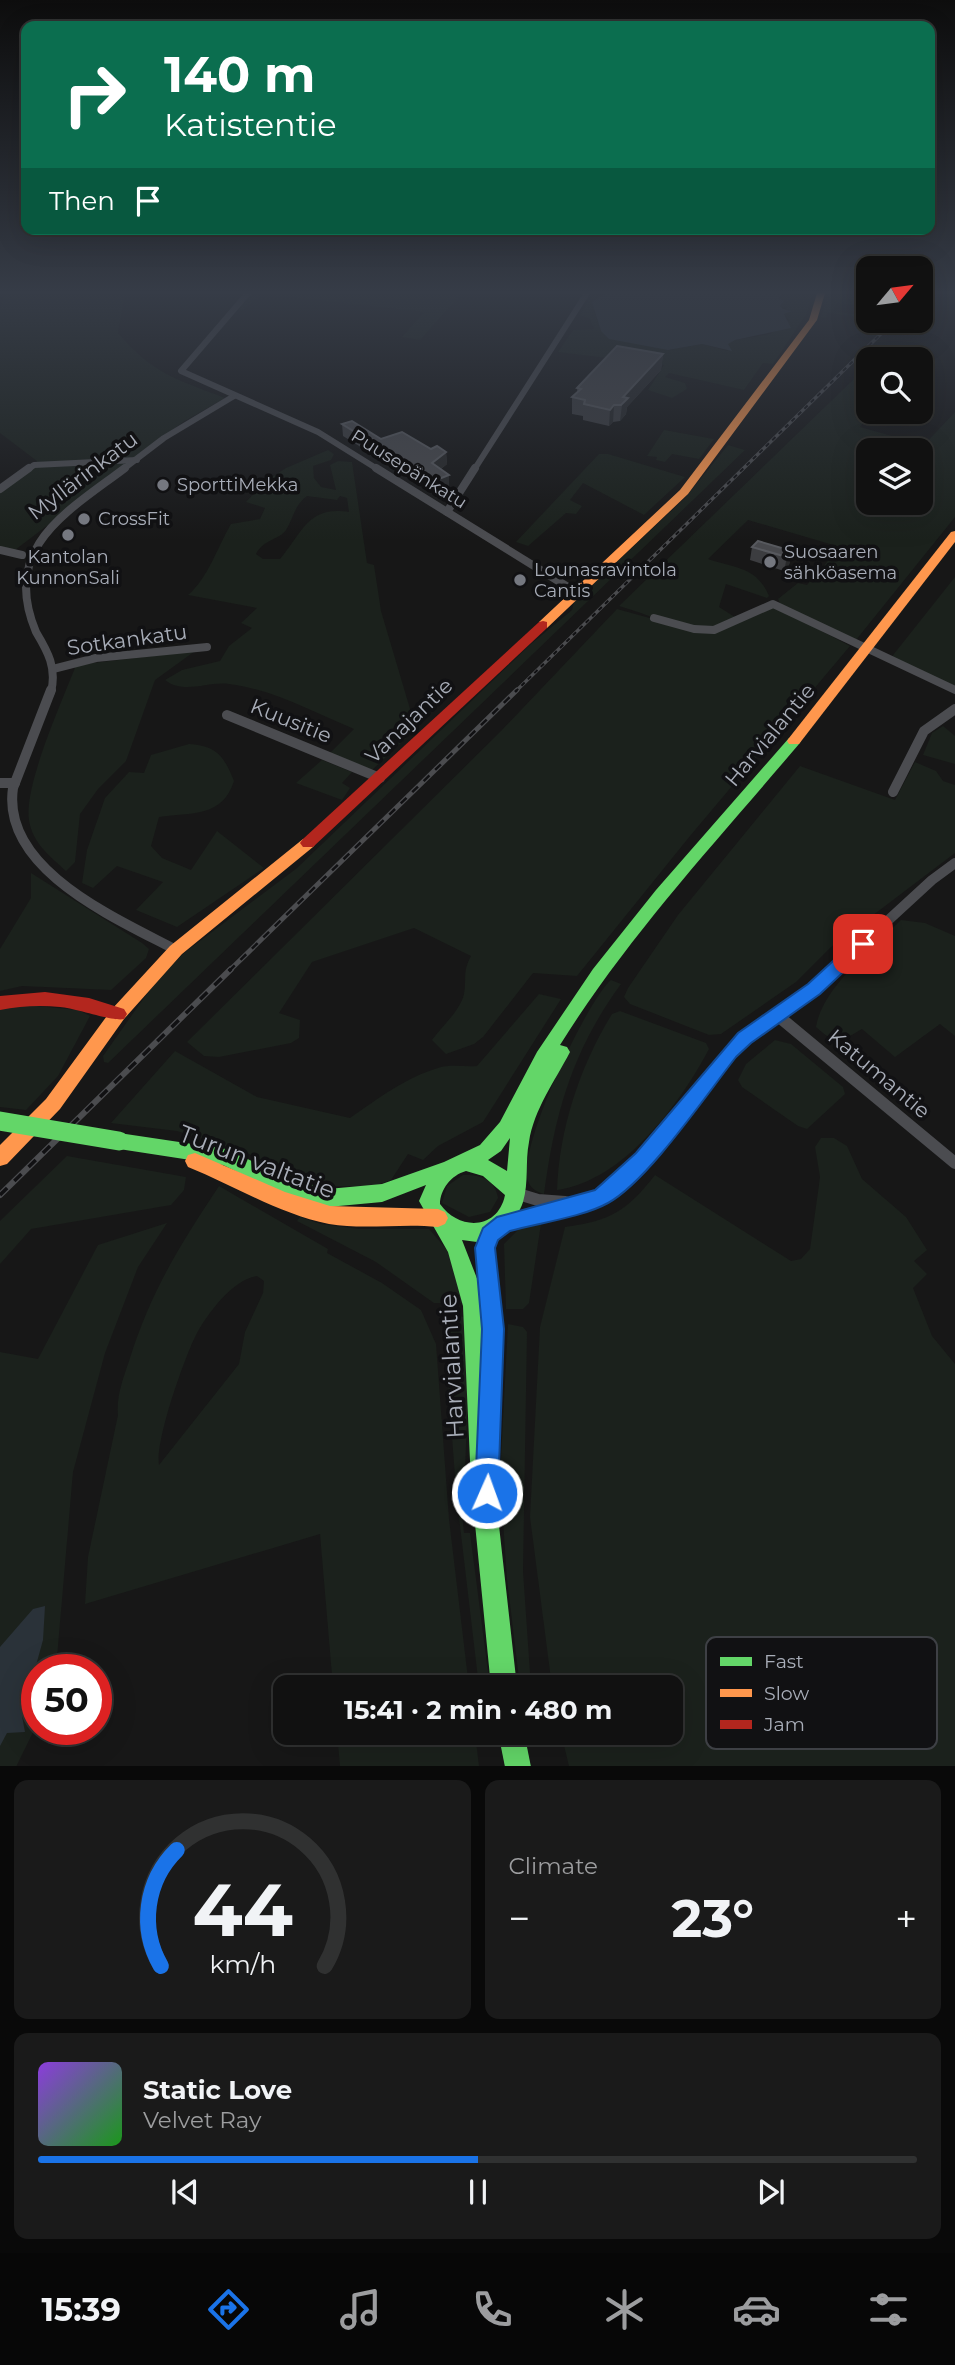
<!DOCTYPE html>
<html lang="en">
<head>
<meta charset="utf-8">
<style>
	body { margin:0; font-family:Montserrat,sans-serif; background:#1a1a1a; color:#f1f3f6; height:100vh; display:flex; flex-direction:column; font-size:26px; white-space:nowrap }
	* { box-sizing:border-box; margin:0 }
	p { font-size:23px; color:#9c9d9f }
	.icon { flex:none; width:38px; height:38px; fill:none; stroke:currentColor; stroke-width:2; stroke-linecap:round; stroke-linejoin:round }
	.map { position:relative; height:1766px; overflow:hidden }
	.sheet { display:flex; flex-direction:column; gap:14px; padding:14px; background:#090909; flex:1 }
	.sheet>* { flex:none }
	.banner { position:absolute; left:21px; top:21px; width:914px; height:214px; border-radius:14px; box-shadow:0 7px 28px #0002,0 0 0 2px #303131; background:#0b6e4f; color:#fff; overflow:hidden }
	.needle { width:46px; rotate:61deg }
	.tools { position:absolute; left:856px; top:256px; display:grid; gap:14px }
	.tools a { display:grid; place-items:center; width:77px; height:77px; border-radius:14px; background:#111; box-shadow:0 7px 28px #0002,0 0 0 2px #303131; font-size:35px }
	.speed { position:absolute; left:21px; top:1654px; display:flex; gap:14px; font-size:35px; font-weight:700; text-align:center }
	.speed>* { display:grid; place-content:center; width:91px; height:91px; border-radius:50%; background:#111; box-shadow:0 7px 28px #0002,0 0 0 2px #303131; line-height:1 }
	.speed .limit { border:10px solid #d22; background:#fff; color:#111 }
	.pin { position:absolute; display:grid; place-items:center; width:60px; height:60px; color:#fff; margin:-30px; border-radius:14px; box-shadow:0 4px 10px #0006 }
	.me { position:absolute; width:77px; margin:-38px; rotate:2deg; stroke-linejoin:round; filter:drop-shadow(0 0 5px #0008) }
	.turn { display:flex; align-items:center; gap:24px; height:147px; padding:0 28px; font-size:32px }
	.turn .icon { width:91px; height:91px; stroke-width:2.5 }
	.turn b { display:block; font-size:49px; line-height:60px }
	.then { display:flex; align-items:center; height:66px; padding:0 28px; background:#0003; gap:14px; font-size:26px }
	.big { font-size:52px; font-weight:700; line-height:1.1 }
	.sheet .tile { flex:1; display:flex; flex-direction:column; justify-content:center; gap:10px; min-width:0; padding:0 24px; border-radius:14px; background:#1a1a1a }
	.sheet .dial { align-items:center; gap:0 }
	.dial svg { height:182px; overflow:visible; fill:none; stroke:#303131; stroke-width:7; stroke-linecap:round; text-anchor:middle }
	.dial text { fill:#f1f3f6; stroke:none }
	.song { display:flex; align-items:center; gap:21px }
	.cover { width:84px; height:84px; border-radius:10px; background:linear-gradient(135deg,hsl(270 70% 55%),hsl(120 70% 35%)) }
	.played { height:7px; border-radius:4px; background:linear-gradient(90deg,#1a73e8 50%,#303131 50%) }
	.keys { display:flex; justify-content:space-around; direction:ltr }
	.heat { display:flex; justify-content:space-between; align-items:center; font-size:38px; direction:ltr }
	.sheet .tiles { flex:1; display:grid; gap:14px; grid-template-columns:1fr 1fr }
	.tile:last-child { grid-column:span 2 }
	.trip { position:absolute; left:273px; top:1675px; width:410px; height:70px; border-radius:14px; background:#111; box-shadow:0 7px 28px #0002,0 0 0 2px #303131; font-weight:700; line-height:70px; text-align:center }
	.menu { display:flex; height:112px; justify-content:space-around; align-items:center; background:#070707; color:#9c9d9f }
	.menu .icon { width:49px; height:49px }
	.menu .on { color:#1a73e8 }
	.menu b { font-size:32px; color:#f1f3f6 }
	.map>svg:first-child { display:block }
</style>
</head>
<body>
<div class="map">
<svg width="955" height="1767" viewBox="0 0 955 1767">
	<rect width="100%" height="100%" fill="#171717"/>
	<g fill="#1b211c" fill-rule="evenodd">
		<path d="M5,293H125L118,333C153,374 176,379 225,398L183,422L15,550L0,548V492L35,467L37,461L0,433V308Z"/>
		<polygon points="254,293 462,293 420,340 402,337 424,312 262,294 243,310 236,309"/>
		<polygon points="593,293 605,293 596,297 594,311 601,331 668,350 702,344 728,351 727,344 735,340 770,334 789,321 784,314 791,311 780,306 780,296 812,293 807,313 773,364 763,363 744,390 669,373 665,377 685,383 687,389 672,398 648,390 664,365 558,352 573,330 594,329 590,319 580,315"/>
		<polygon points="828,293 868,293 868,306 837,303 833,311 859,315 858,317 828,313 826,318 821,317"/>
		<path d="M854,379L868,383V411H872L860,427L924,445L955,412V517L856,640L781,605L778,599L798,583L807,585L840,547L748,520L708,559C735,568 757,567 769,596L767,598L726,584L719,607L738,619C694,638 663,619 619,606ZM868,450H920V502H868Z"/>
		<polygon points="664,430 708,438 714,439 699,459 672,454 665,462 656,460 657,457 647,456"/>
		<polygon points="728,445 745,450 108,1063 104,1062 103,1056 156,981 184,953 297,868 531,644 572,610 574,602 685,498"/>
		<path d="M328,450L334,454L331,460L313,466L314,478L321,487L336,490L330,465L338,461L352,462L367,563L374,565L381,611L416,729L372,770L330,753L354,729C315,713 272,689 229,684C208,681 184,695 165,680L182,670L220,661L229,646L252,628L241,623L257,608L188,595C208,578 217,548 231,524L260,519L265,508L246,502L266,481L286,468ZM307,496L337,500L340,496L347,498L349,512C308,505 302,533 280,559H263L256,554C264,539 279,540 286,530C294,517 294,506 307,496Z"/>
		<polygon points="599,454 608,454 685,477 644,515 583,483 570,500 582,506 576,514 566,513 528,546 516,542"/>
		<polygon points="955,577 955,689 890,659"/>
		<path d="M774,606L850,646L690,836L577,976L533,973L483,1037L474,1044L446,1054L432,1040C442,1026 460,1011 464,994C467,978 462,973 471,956L414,928L312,962L279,1013L300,1020L299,1038L291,1043L219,1057L204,1056L187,1042L501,731L617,609L704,633Z"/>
		<path d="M195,651L155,680L126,761L98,789L80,814L75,862L66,871C51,857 35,845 30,825C20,792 63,700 76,665Z"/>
		<polygon points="943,726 955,736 955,764 923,755 932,733"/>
		<path d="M189,744C217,746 224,756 234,781C222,818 192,812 159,817L151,846L162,858L191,870L217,831L264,868L177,927L136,910L163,882L117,866L93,888L82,883L87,850L105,798L129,772L144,773L151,755Z"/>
		<polygon points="322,760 352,772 342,783 350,788 342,800 296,783"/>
		<polygon points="915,762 936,771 943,781 955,785 955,853 831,947 796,982 721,1034 709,1035 630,1004 624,997 628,988 678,915 800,766 895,800"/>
		<polygon points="31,873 142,943 149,949 146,958 111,990 22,986 0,991 0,949 31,898"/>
		<path d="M901,920L925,923L955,936V1036L940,1024L895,1057L862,1029C840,1042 836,1045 816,1027C822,988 873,948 901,920Z"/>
		<path d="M611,980L621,984C572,1051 555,1113 544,1194C537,1192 531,1189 528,1181C516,1151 587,1000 611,980Z"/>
		<path d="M539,994L561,999L483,1122L438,1146L423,1160L408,1154L391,1180L374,1186H310L247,1153L177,1131L111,1123L175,1051L257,1097L350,1118C379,1098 405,1078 438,1068C449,1064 465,1067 477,1066Z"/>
		<polygon points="27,1005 78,1010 90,1016 58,1076 26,1110 0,1107 0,1009"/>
		<path d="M620,1011L706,1043L709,1049C680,1104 623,1181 557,1190C559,1129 580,1066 612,1014Z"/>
		<polygon points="775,1040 791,1044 843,1087 845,1094 807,1129 798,1126 742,1087 738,1080 746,1064"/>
		<path d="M821,1138H834L847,1146L862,1179L906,1217L927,1250L914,1261L927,1274L913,1288L932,1336L955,1364V1766H569L561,1733L670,1732V1687H552L530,1517L540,1327L565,1227C610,1221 627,1211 655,1175L791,1261L801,1259L810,1249L818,1192L820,1177L815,1147Z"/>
		<polygon points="67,1156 186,1177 184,1190 171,1205 31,1229 0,1264 0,1221"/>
		<path d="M463,1175C481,1174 495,1180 498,1198L490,1212L469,1217L442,1203L447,1186Z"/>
		<path d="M219,1186L328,1249L327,1253L382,1283L421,1310L436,1344L449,1519L469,1687H333L320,1534L85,1604L88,1557L118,1415C116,1395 124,1377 130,1358C152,1289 180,1245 219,1186ZM257,1276L264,1281L263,1293L245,1332L239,1364L159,1465C155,1441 184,1359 196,1335C207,1314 233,1279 257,1276Z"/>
		<polygon points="300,1217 321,1224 359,1229 429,1229 447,1250 467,1303 434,1303 376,1262 297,1221"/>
		<polygon points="542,1217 529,1303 523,1309 506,1309 504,1244 526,1222"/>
		<polygon points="167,1223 138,1267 105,1353 73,1472 56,1669 37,1670 37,1724 16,1767 0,1766 0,1352 38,1359 98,1245"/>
		<polygon points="460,1316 467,1318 469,1363 465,1471 461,1477 455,1477 444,1328 447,1320"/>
		<polygon points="508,1324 523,1327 527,1332 523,1571 531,1687 520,1687 507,1579 500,1477"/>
		<polygon points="456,1492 460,1492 464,1533 470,1533 490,1687 479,1687"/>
		<polygon points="337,1733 475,1733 479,1766 340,1766"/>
	</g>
	<g fill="#2a3239">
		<polygon points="605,293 784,293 778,298 784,301 780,306 783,309 792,311 784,314 791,328 735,340 728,344 732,351 702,344 668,350 609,339 601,331 592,302"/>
		<polygon points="45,1606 43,1640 22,1716 25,1732 7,1733 0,1746 0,1647 33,1609"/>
	</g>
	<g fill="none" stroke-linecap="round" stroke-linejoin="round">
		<g stroke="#4b4c50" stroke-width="6">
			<polyline points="248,293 181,371 318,432 379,470"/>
			<polyline points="27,470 34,465 137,460"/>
			<polyline points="122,470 164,438 234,396"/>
			<polyline points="474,470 587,293"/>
		</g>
		<g stroke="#4b4c50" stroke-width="8">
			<polyline points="376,468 576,592"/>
			<polyline points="0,489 29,468"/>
			<polyline points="447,512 475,468"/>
			<polyline points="0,550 22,555"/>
			<polyline points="654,618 694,629 714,630 773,604 955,690"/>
			<polyline points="53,669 96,658 207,647"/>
			<path d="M51,692C57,668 48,652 36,632C0,547 67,512 125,468"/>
		</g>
		<g stroke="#4b4c50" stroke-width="10">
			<path d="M51,690L13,788C1,870 118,919 176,950"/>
			<polyline points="227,715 380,778"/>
			<polyline points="0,783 15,783"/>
			<polyline points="893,792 924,731 955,709"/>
			<polyline points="833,971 932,880 955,863"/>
		</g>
		<g stroke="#4b4c50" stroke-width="12">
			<polyline points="778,1016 955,1163"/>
			<polyline points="515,1193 538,1200 565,1202"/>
			<polyline points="507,1222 600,1197 627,1177 701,1085 744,1038 814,989 835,969"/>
		</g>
		<g fill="#63d668" fill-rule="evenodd">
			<path d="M794,737L799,738L801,741L799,744C716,842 628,936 560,1045L567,1047L570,1052C555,1081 534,1109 529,1142C525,1162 529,1182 523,1202C517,1221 501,1231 495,1248L504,1329L500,1438L497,1446L491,1448V1454L517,1687H491L471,1483L463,1306L448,1252L419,1201L426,1185L382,1202L328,1207L287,1196L223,1165L119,1149L112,1147L110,1141L112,1135L119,1133L226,1149L297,1182L328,1189L382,1184L444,1162L480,1145L500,1122L537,1052L593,969L656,890L789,738ZM510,1138L507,1171L488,1160L501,1151ZM466,1171L483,1176L505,1195C498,1230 459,1231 440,1204C440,1190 451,1175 466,1171ZM462,1240L477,1242L475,1248L478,1281Z"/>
			<polygon points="498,1732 524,1732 531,1767 505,1767"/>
		</g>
		<g fill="#ff974d" fill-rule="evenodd">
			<polygon points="817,293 825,293 817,320 688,494 547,628 539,628 539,622 680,490 809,320"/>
			<polygon points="955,531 955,542 799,744 789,744 787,741 789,738 951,532"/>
			<polygon points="308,838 316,843 313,847 182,954 124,1019 60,1109 7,1164 0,1166 0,1145 46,1099 112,1009 170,946 303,839"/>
			<path d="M195,1153L285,1192L330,1206L438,1209L445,1212L448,1218L445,1224L438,1227C402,1223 365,1230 329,1224C279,1214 235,1186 188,1167L185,1161L188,1155Z"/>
		</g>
		<g fill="#b3261e" fill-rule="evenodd">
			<polygon points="543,621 547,622 547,628 313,847 303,847 300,843 303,839 539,622"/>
			<path d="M45,992L89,998L124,1009L127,1014L124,1019C114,1022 75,1008 60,1007C40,1005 20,1006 0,1010V996Z"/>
		</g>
		<g stroke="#4b4c4f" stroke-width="3.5">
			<g id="rail-far2">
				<polyline points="920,295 922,293"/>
				<polyline points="515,692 895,320"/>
			</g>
		</g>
		<g stroke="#4b4c4f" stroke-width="5">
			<polyline id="rail-far1" points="229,971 517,690"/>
		</g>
		<g stroke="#4b4c4f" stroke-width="6">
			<polyline id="rail" points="0,1195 231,969"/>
		</g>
		<use href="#rail-far2" stroke="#111113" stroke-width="2" stroke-dasharray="4.5" stroke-linecap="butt"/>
		<use href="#rail-far1" stroke="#111113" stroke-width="2.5" stroke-dasharray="8" stroke-linecap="butt"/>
		<use href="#rail" stroke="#111113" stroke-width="3.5" stroke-dasharray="10" stroke-linecap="butt"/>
		<polyline stroke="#63d668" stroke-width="19" points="0,1121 119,1141"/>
	</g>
	<g fill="#3c3d40">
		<polygon points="663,354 661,370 627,407 626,414 620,421 613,422 609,426 583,420 583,416 572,414 572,397 577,393 577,388"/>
		<polygon points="342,424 381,439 446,452 447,464 441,469 449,475 449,488 435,493 343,436"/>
		<polygon points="752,547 792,551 789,565 784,571 750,560"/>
	</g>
	<g fill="#28292a">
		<polygon points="663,354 661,370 627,407 626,414 620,421 623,397"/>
		<polygon points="614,405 613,422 609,426 610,410"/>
		<polygon points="446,452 447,464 432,476 432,463"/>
		<polygon points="449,475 449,488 435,493 434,481"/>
		<polygon points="792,551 789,565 784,571 787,557"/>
	</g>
	<g fill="#48494d" stroke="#57595e" stroke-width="2">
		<polygon points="617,346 663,354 623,397 628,398 621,405 614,405 610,410 584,404 585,400 572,397 581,389 577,388"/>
		<polygon points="352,421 381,439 402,432 431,449 437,446 446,452 432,463 449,475 434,481 342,424"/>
		<polygon points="758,541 792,551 787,557 752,547"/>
	</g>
	<linearGradient id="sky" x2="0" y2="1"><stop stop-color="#0d0d0d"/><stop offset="0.54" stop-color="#363c47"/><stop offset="1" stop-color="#363c47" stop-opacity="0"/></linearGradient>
	<rect width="955" height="541" fill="url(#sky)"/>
	<path fill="#1a73e8" stroke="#114b97" stroke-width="2" d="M863,937L871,944L869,948L820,994L751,1043L736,1057C706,1095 648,1181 608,1203C583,1217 539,1223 510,1231L498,1240L495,1248L504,1329L498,1493L495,1501L487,1505L478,1501L475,1493L482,1329L475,1248L483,1228L497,1217L595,1190L636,1153L738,1033L808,984L857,939Z"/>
	<g fill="#757880" stroke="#111113" stroke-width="2.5">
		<circle cx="163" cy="485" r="7"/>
		<circle cx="84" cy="519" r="7"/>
		<circle cx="68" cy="535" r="7"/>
		<circle cx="770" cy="562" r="7"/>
		<circle cx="520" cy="580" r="7"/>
	</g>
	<g text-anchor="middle" stroke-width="7" stroke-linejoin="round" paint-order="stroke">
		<g font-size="18" fill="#a8adb8" stroke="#111113">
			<text transform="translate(409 469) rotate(32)" y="6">Puusepänkatu</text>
		</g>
		<g font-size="18" fill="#a8adb8" stroke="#111113" text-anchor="start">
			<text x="177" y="491">SporttiMekka</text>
			<text x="98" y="525">CrossFit</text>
			<text x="784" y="558">Suosaaren<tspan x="784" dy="21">sähköasema</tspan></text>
			<text x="68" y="563" text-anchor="middle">Kantolan<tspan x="68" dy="21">KunnonSali</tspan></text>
			<text x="534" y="576">Lounasravintola<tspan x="534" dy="21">Cantis</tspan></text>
		</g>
		<g font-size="21" fill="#a8adb8" stroke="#111113">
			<text transform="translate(83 476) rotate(-37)" y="7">Myllärinkatu</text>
			<text transform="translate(127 640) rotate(-8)" y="7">Sotkankatu</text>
			<text transform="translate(291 721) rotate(22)" y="7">Kuusitie</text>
			<text transform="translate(409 721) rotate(-44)" y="7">Vanajantie</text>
			<text transform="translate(770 735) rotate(-50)" y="7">Harvialantie</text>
			<text transform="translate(879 1074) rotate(40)" y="7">Katumantie</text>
		</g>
		<g font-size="24" fill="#a8adb8" stroke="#111113">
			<text transform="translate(257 1162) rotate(21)" y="8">Turun valtatie</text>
			<text transform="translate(452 1366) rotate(-93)" y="8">Harvialantie</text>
		</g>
	</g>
	<rect x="706" y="1637" width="231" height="112" rx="10" fill="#111113" stroke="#3e4045" stroke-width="2"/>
	<rect x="720" y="1657" width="32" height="9" fill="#63d668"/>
	<rect x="720" y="1689" width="32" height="8" fill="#ff974d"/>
	<rect x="720" y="1720" width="32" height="9" fill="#b3261e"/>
	<g font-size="19" fill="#a8adb8">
		<text x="764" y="1668">Fast</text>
		<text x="764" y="1700">Slow</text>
		<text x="764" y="1731">Jam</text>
	</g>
</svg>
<div class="tools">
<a><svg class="needle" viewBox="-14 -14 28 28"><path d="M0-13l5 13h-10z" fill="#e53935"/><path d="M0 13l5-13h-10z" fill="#9c9d9f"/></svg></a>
<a><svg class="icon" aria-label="search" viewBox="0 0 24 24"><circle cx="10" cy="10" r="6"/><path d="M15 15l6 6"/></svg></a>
<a><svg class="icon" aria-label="layers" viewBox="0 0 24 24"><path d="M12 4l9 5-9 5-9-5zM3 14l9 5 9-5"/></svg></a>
</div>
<div class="speed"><div class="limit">50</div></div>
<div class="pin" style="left:863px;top:944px;background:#d93025"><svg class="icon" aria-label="arrive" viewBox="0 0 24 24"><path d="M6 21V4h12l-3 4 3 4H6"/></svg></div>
<svg class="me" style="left:487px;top:1493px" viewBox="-20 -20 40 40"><circle r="17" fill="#1a73e8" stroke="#fff" stroke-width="3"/><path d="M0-11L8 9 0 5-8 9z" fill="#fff"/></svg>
<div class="trip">15:41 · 2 min · 480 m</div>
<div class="banner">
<div class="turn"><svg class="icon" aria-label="right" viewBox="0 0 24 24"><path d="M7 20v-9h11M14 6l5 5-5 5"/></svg><div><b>140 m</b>Katistentie</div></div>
<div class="then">Then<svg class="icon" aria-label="arrive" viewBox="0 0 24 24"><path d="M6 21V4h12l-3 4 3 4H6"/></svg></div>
</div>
</div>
<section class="sheet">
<div class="tiles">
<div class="tile dial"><svg viewBox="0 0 100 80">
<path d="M14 69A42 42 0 1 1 86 69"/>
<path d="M14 69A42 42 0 0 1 21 18" stroke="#1a73e8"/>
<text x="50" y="56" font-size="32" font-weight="700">44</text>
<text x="50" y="72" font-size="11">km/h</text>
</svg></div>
<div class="tile"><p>Climate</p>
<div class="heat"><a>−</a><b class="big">23°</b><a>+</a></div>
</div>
<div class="tile">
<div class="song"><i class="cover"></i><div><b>Static Love</b><p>Velvet Ray</p></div></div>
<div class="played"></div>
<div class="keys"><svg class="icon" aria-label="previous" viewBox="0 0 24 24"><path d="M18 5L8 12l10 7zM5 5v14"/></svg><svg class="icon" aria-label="pause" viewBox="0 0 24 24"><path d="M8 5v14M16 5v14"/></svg><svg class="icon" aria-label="next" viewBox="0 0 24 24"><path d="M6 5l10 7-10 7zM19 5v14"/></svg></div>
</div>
</div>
</section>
<nav class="menu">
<b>15:39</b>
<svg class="icon on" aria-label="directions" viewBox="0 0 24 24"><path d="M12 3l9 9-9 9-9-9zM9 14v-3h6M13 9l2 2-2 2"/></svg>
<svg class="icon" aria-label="music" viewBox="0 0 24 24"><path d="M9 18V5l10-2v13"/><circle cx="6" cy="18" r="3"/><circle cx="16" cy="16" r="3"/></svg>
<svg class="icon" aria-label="phone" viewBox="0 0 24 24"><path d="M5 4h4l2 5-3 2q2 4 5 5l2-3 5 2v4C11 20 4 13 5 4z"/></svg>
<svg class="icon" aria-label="climate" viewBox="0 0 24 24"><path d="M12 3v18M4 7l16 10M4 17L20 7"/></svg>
<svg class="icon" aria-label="car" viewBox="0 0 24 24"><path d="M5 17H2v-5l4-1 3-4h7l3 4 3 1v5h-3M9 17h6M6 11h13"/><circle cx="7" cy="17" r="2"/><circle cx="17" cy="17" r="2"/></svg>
<svg class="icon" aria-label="filters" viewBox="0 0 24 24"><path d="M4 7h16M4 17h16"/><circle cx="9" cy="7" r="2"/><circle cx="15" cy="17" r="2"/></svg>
</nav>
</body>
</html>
